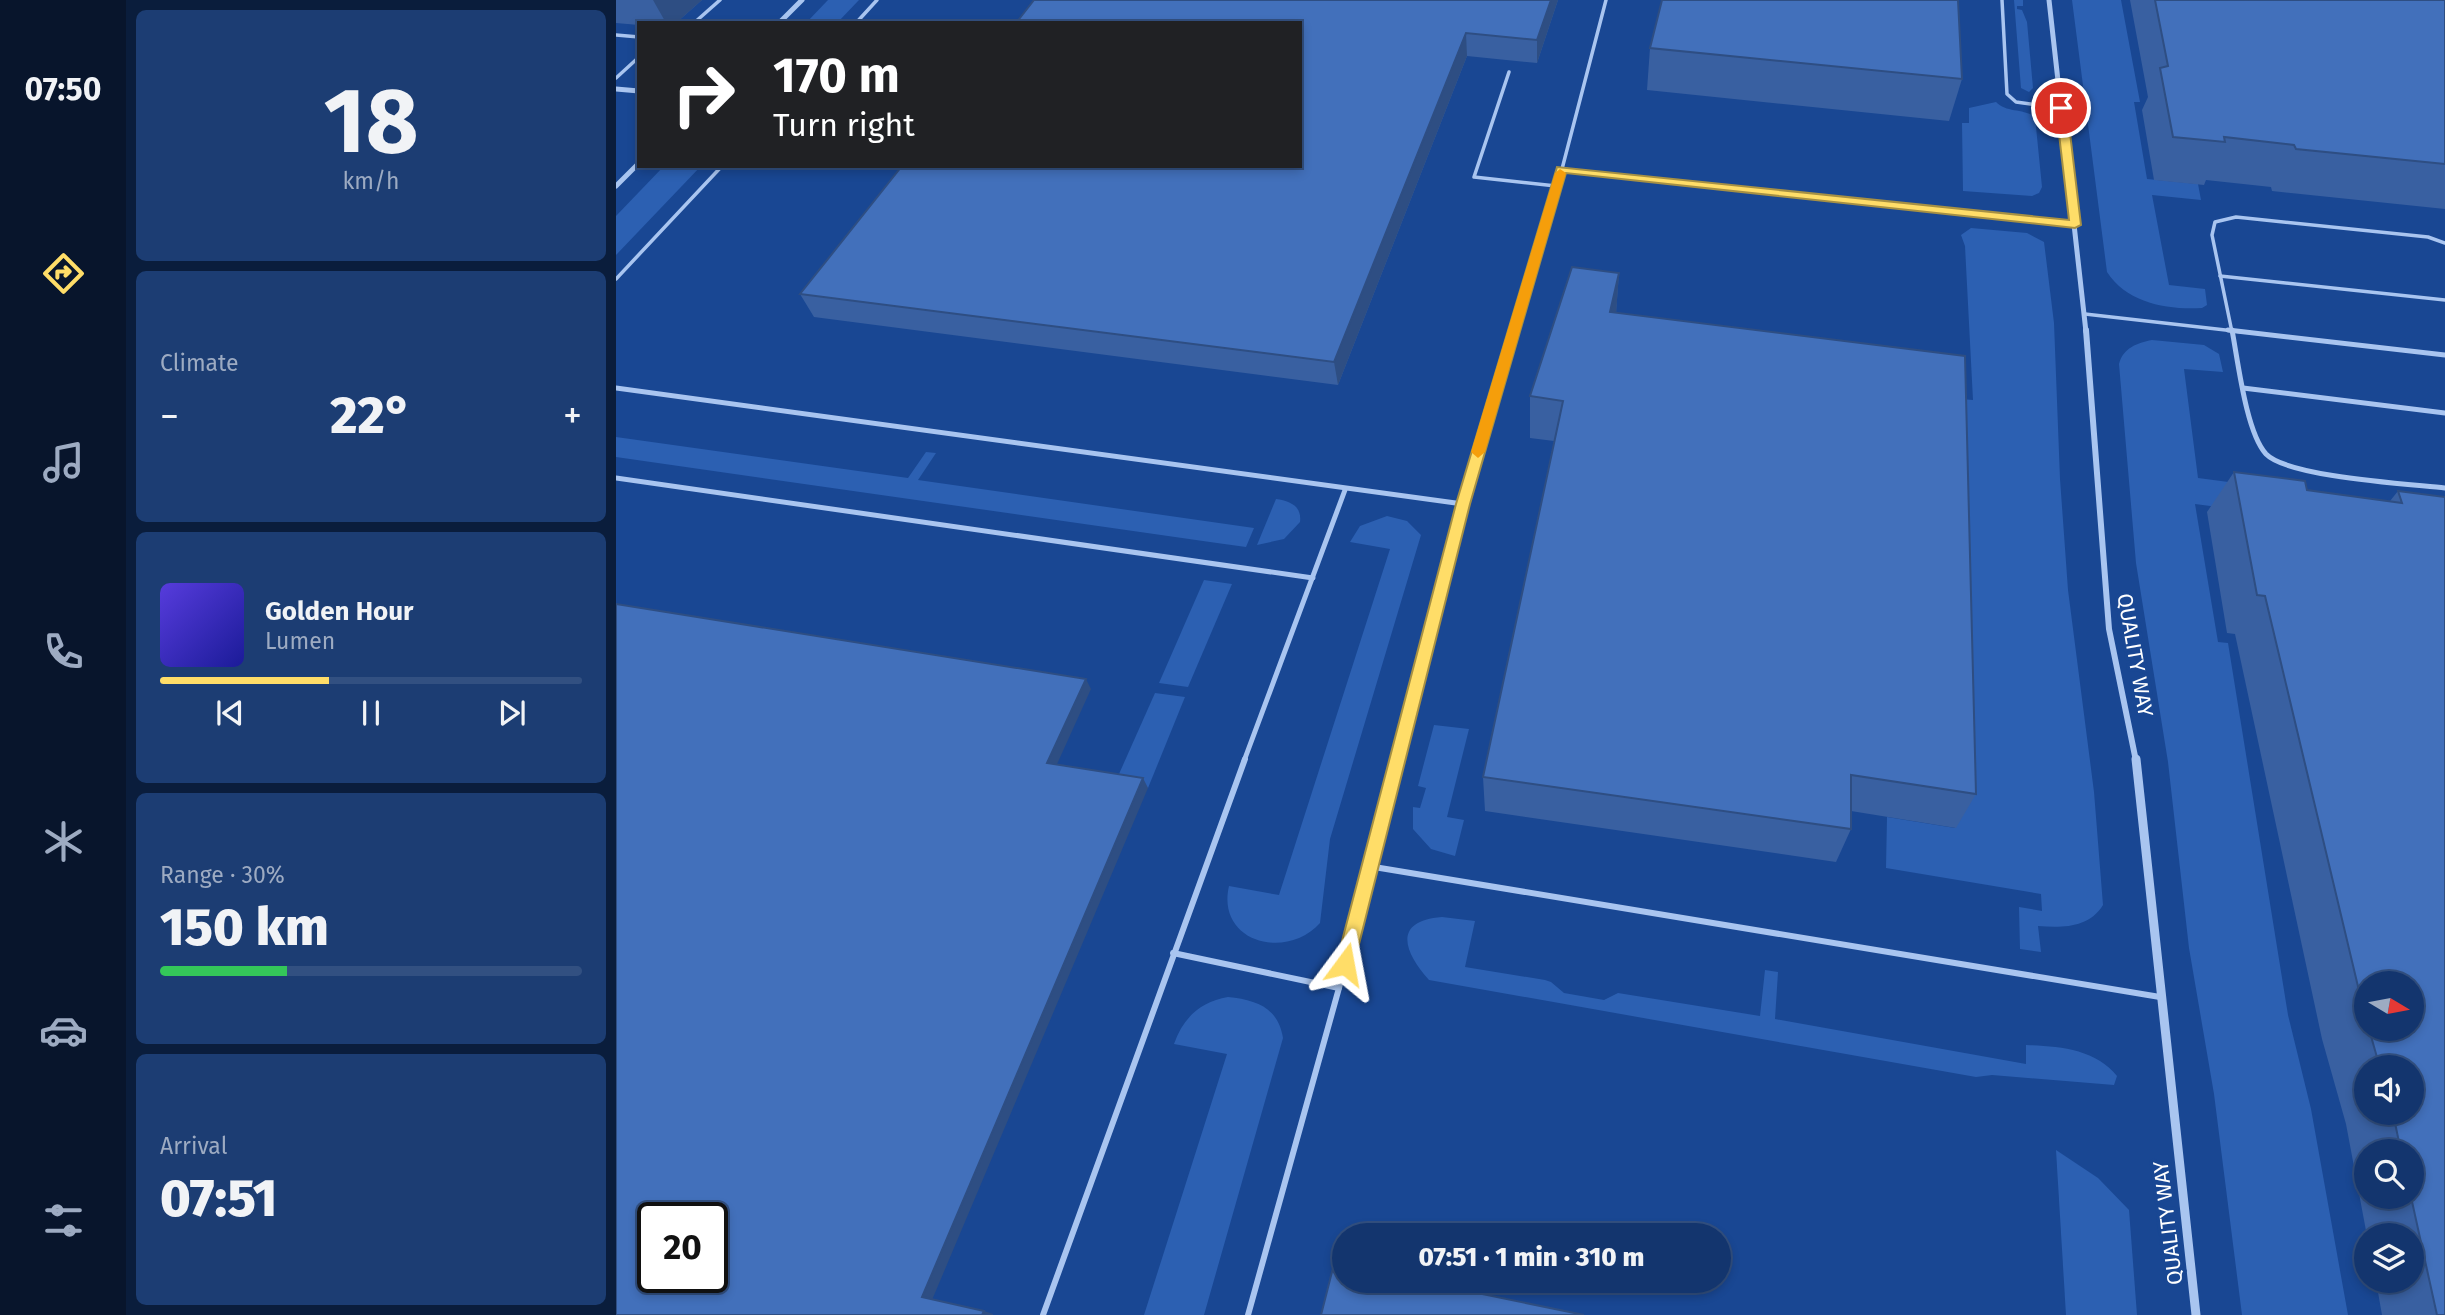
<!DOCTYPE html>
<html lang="en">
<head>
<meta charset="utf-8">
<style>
	body { margin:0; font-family:"Fira Sans",sans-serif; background:#1c3d73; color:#f1f3f6; height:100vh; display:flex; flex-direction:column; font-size:26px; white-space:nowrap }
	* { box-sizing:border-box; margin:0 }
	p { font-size:23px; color:#9dabc2 }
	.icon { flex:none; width:38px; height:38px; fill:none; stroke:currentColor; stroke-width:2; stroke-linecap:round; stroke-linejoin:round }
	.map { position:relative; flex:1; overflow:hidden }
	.details { display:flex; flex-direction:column; gap:10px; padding:10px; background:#0a1d3c; width:490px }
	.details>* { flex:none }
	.guide { position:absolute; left:21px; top:21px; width:665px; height:147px; border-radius:0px; box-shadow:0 4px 10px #0003,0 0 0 2px #325081; background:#202124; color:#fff; overflow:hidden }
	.needle { width:46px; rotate:100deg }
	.buttons { position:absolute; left:1738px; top:971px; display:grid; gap:14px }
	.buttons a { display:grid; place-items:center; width:70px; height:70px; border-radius:50%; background:#13356e; box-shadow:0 4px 10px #0003,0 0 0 2px #325081; font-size:35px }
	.speed { position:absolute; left:21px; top:1202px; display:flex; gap:14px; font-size:35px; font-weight:700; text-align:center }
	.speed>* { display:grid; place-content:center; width:91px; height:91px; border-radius:50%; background:#13356e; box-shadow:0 4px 10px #0003,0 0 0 2px #325081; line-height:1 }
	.speed .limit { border:4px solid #111; border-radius:10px; background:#fff; color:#111 }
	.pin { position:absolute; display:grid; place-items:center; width:60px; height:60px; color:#fff; margin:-30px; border:4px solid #fff; border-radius:50%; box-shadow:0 2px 7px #0007 }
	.me { position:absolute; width:77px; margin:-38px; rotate:13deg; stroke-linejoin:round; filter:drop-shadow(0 0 5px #0008) }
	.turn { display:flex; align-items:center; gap:24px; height:147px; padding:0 21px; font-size:32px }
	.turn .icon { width:91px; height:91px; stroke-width:2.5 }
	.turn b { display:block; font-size:49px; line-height:60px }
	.big { font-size:52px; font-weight:800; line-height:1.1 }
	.details .card { flex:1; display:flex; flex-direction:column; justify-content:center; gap:10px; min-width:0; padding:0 24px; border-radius:10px; background:#1c3d73 }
	.details .dial { align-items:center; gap:0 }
	.dial b { font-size:91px; line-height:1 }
	.song { display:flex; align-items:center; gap:21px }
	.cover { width:84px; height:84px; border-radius:10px; background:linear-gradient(135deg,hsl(250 70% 55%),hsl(240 70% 35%)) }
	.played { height:7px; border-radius:4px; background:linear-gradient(90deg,#ffdd68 40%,#325081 40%) }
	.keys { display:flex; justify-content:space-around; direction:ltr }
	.heat { display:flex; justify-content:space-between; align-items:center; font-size:38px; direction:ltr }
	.charge { height:10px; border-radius:5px; background:linear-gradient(90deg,#34c759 30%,#325081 0) }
	.trip { position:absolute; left:716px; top:1223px; width:399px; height:70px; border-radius:35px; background:#13356e; box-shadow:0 4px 10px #0003,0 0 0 2px #325081; font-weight:800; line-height:70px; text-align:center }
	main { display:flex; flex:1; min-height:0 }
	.tabs { display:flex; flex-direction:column; width:126px; justify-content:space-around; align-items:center; background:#08152c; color:#9dabc2 }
	.tabs .icon { width:49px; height:49px }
	.tabs .current { color:#ffdd68 }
	.tabs b { font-size:32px; color:#f1f3f6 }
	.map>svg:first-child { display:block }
</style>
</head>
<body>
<main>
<nav class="tabs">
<b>07:50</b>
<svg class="icon current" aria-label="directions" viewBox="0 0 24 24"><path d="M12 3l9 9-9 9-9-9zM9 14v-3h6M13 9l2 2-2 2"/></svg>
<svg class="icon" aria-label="music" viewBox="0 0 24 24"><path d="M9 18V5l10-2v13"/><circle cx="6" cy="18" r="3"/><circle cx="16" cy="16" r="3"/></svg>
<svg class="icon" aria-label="phone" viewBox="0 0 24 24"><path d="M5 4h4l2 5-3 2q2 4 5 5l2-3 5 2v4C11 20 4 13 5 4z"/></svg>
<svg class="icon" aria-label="climate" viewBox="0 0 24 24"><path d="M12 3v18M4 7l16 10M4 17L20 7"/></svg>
<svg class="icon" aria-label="car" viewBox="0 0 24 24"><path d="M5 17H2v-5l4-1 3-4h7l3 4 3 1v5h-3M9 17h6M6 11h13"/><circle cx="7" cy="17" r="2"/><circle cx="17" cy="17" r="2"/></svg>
<svg class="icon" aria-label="filters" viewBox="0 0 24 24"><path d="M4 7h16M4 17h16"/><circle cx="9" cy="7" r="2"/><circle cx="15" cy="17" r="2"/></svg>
</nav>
<section class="details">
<div class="card dial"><b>18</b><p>km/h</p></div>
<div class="card"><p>Climate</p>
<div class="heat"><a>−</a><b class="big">22°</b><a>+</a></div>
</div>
<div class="card">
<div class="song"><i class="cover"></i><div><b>Golden Hour</b><p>Lumen</p></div></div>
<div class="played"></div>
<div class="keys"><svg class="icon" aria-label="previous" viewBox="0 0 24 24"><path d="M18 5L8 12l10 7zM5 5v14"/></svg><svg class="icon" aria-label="pause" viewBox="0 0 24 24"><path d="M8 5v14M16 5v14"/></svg><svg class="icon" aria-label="next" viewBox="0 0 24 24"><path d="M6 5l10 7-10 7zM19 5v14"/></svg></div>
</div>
<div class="card"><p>Range · 30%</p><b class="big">150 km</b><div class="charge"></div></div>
<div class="card"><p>Arrival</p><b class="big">07:51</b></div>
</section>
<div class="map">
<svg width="1829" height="1315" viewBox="0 0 1829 1315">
	<rect width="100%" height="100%" fill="#194793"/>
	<g fill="#2c60b2">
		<polygon points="212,0 243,0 221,23 190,23"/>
		<polygon points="1398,0 1407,0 1407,6 1401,6 1401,9 1406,10 1411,22 1417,88 1413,92 1405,88"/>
		<path d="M1456,0H1505L1524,102H1518L1531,179L1582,184L1585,200L1536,195L1553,285L1589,289L1591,305L1586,308C1551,310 1511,303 1491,272Z"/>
		<path d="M1380,102C1390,113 1407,108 1419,117L1426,187L1423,193L1416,196L1347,191L1346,123H1353V108Z"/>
		<polygon points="48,166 85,166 0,255 0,216"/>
		<path d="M1355,228L1411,233L1428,242L1438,323L1444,479L1452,590L1478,792L1487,905C1473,928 1446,928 1422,926L1425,952L1404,949L1403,907L1426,911L1425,894L1270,868L1271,817L1339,828L1333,398L1357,400L1349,246L1345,235Z"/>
		<path d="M1536,340L1588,345L1603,354L1607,372L1568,369L1582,478L1643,486L1648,513L1579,504L1602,642L1612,643L1672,1015L1695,1109L1732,1315H1626L1598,1094L1573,948L1552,762L1520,563L1503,364C1507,348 1521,343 1536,340Z"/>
		<polygon points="0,437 292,478 310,452 320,453 302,480 638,528 630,547 601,543 0,457"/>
		<path d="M660,499C674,501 686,506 684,522L668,539L641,545Z"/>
		<path d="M771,516L791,521L805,535L714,839L704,923C670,961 600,942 613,886L663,895L774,549L734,542L744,526Z"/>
		<polygon points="588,580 616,584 572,687 543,683"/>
		<polygon points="539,693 569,697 532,788 499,783"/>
		<polygon points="818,725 853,729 831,817 848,820 839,856 815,849 797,829 797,807 804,808 810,788 802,786"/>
		<path d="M826,917L859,921L849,967L929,980L935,982L948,993L988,1000L1002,993L1144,1016L1149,970L1162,972L1159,1019L1410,1064V1045C1442,1046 1480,1049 1501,1076L1498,1085L1376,1075L1360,1077L813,980C788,952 776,921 826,917Z"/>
		<path d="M612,997C640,1000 662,1007 667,1038L588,1315H528L611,1054L558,1044C567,1018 584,1002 612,997Z"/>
		<polygon points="1440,1150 1482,1178 1513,1210 1521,1315 1450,1315"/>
	</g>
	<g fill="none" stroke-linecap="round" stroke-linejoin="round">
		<g stroke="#a9c5f0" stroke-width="3.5">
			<polyline points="1386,0 1391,94 1400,102 1445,108"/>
			<polyline points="78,23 104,0"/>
			<polyline points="240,23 261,0"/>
			<polyline points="0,35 23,37"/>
			<polyline points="893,72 858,177 940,186"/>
			<polyline points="0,78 23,57"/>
			<polyline points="946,169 990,0"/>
			<polyline points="1604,276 1829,300"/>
			<polyline points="0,279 106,166"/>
			<polyline points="1469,314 1627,332"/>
			<polyline points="898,332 946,169 1459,225"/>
			<polyline points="1616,332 1596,235 1599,222 1620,217 1812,237 1829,243"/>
		</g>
		<g stroke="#a9c5f0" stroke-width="5">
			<polyline points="1612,330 1829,355"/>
			<path d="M1616,330C1622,361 1630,432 1650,454C1672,477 1793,484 1829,488"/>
			<polyline points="0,388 847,504 898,330"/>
			<polyline points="1627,388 1829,413"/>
			<polyline points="0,478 697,578"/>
			<polyline points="628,761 729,490"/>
			<polyline points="780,761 847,504"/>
		</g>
		<g stroke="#a9c5f0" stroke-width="6">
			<polyline points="752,866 1544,997"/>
			<polyline points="557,953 723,988"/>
			<polyline points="427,1315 629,759"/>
			<polyline points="632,1315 723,988 780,759"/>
		</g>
		<g stroke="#a9c5f0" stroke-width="5">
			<polyline points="1433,0 1470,332"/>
			<polyline points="163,23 186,0"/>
			<polyline points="0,89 23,91"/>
			<polyline points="0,186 23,163"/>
		</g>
		<polyline stroke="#a9c5f0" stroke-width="6" points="1470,330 1493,629 1520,761"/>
		<polyline stroke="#a9c5f0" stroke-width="9" points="1520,759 1580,1315"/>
	</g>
	<g fill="#3960a1" fill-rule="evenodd">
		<polygon points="0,0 86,0 60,23 23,23 23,25 0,23"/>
		<polygon points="418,0 942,0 921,63 851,56 722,385 198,317 184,294"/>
		<polygon points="1514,0 1829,0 1829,209 1656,191 1655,187 1590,180 1588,185 1538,180 1526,110 1532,97"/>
		<polygon points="1034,48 1346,79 1333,121 1031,90"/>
		<polygon points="1003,273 1000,313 1360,794 1340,828 1235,811 1235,829 1220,862 869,811 867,777 938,441 914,438 914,396"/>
		<path d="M1618,472L1691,490L1774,501L1782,491L1829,497V1315H1766L1760,1281H1796V1236H1751L1730,1124L1706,1039L1619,634L1611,633L1591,512ZM1750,984L1796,1029H1750ZM1750,1068H1796V1113H1750ZM1750,1152H1796V1197H1750Z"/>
	</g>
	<g fill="#2e4e83">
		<polygon points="37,0 86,0 60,23 50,23"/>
		<polygon points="935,0 942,0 921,63 921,40"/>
		<polygon points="850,33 851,56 722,385 718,362"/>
		<polygon points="1003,273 1000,315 994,312"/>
		<polygon points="470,679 475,689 437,773 431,763"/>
		<polygon points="527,778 532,788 316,1300 306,1297"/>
		<polygon points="368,1311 377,1314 377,1315 366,1315"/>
	</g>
	<g fill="#4270bb" stroke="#2e4e83" stroke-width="2" fill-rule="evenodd">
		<polygon points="418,0 935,0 921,40 850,33 718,362 184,294 286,166 684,166 684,23 400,23"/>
		<polygon points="1046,0 1342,0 1346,79 1034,48"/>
		<polygon points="1539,0 1829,0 1829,164 1680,149 1678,145 1608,137 1609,142 1557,137 1544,68 1552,66"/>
		<polygon points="956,267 1003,273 994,312 1349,356 1360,794 1235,775 1235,829 867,777 947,401 914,396"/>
		<polygon points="1618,472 1689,481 1691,490 1786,503 1782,491 1829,497 1829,1315 1821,1315 1795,1197 1796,1152 1785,1152 1777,1113 1796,1113 1796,1068 1764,1068 1753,1029 1796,1029 1796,984 1750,984 1750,1020 1649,596 1641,595"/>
		<path d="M0,604L470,679L431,763L527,778L306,1297L368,1311L366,1315H0ZM37,1218H96V1278H37Z"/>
		<polygon points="718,1264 728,1266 728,1281 803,1281 968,1315 705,1315"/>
	</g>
	<polygon fill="#ffdd68" stroke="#a69044" stroke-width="2" points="1445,105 1451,108 1465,225 1459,228 950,173 854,504 738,964 736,970 729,973 722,970 720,964 840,504 941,167 1453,220 1440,108"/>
	<polygon fill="#f59e0b" points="944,169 950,173 869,452 862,458 855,452 939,173"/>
	<g text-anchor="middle" stroke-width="7" stroke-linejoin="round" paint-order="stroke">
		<g font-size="21" fill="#fff" stroke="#194793">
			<text transform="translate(1519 655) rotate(80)" y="7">QUALITY WAY</text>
			<text transform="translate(1552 1223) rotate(-97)" y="7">QUALITY WAY</text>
		</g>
	</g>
</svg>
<div class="buttons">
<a><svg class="needle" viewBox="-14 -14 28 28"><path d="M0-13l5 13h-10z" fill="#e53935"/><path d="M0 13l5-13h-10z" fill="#9dabc2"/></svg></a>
<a><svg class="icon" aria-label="sound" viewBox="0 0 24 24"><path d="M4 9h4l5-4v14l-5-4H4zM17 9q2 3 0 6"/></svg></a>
<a><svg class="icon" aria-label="search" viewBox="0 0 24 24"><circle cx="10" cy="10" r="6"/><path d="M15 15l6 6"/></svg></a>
<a><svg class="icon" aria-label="layers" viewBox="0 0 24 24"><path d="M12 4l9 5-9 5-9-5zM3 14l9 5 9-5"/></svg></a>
</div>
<div class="speed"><div class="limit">20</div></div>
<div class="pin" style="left:1445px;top:108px;background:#d93025"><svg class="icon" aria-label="arrive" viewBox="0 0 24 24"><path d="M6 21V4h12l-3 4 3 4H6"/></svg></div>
<svg class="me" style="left:729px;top:964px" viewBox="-20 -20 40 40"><path d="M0-17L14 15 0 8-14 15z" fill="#ffdd68" stroke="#fff" stroke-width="4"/></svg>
<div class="trip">07:51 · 1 min · 310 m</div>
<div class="guide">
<div class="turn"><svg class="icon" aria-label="right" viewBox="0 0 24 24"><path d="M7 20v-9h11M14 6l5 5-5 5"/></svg><div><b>170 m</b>Turn right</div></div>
</div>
</div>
</main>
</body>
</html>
